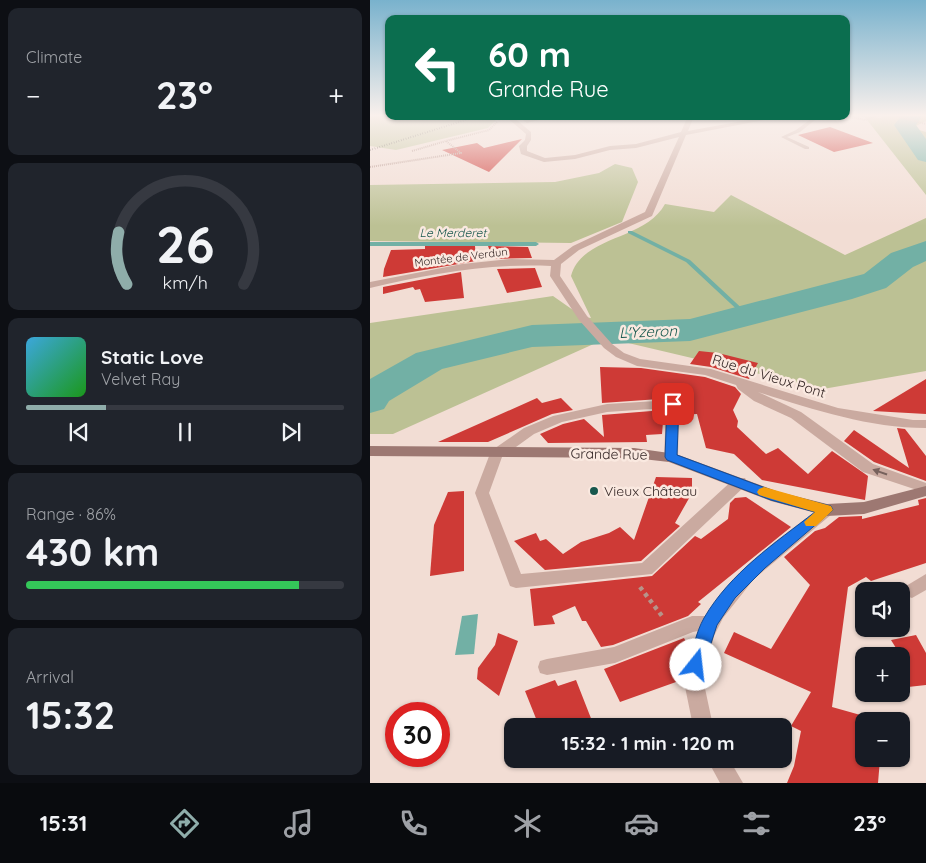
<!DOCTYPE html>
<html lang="en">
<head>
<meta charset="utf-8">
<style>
	body { margin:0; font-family:Quicksand,sans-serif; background:#20242c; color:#f1f3f6; height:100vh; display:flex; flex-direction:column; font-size:19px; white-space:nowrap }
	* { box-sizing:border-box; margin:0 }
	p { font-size:16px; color:#9ea1a6 }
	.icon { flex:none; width:28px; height:28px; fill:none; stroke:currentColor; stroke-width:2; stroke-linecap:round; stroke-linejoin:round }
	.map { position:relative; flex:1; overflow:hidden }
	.side { display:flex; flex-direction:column; gap:8px; padding:8px; background:#0d0f14; width:370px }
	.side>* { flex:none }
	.hud { position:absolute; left:15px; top:15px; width:465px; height:105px; border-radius:10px; box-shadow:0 1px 4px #0004; background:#0b6e4f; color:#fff; overflow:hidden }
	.fabs { position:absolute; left:485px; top:582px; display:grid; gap:10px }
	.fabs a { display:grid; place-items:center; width:55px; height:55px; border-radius:10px; background:#171b24; box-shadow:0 1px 4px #0004; font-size:25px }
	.speed { position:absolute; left:15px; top:702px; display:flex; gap:10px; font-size:25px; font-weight:700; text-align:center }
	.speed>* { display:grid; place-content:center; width:65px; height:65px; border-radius:50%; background:#171b24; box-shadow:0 1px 4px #0004; line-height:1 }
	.speed .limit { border:8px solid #d22; background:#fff; color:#111 }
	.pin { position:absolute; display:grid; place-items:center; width:42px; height:42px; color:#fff; margin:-21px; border-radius:10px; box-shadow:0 2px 8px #0006 }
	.me { position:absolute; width:55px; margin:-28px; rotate:16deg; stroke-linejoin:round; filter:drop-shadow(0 0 4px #0008) }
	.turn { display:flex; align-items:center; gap:18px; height:105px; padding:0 20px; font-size:22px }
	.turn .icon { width:65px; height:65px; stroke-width:2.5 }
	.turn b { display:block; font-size:35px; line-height:42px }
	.big { font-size:38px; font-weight:700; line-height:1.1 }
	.side .widget { flex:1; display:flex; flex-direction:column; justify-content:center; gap:8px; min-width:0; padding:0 18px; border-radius:10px; background:#20242c }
	.side .dial { align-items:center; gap:0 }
	.dial svg { height:130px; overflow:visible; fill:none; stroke:#363941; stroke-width:7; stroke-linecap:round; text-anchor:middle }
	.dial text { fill:#f1f3f6; stroke:none }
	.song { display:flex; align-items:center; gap:15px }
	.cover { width:60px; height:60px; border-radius:8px; background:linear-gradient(135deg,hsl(200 70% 55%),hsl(120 70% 35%)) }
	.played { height:5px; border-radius:2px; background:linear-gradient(90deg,#8fadaa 25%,#363941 25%) }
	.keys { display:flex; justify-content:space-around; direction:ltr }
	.heat { display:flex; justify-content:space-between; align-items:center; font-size:28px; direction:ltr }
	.charge { height:8px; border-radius:4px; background:linear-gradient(90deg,#34c759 86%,#363941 0) }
	.trip { position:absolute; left:134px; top:718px; width:288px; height:50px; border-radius:10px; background:#171b24; box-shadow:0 1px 4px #0004; font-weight:700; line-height:50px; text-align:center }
	.tabs { display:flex; height:80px; justify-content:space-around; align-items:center; background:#090b0e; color:#9ea1a6 }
	.tabs .icon { width:35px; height:35px }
	.tabs .selected { color:#8fadaa }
	.tabs b { font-size:22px; color:#f1f3f6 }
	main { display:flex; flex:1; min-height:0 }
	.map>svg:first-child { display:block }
</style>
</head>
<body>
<main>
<section class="side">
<div class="widget"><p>Climate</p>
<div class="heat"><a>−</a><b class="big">23°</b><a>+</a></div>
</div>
<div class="widget dial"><svg viewBox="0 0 100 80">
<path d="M14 69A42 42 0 1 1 86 69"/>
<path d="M14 69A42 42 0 0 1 9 37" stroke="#8fadaa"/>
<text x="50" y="56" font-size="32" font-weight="700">26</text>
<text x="50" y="72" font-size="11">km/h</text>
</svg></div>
<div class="widget">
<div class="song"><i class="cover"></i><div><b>Static Love</b><p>Velvet Ray</p></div></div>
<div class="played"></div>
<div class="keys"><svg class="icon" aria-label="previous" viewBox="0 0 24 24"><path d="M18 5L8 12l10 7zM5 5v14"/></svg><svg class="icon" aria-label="pause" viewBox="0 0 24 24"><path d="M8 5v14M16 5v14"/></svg><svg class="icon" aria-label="next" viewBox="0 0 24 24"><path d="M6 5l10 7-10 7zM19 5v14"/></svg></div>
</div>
<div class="widget"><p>Range · 86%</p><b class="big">430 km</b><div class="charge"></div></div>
<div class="widget"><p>Arrival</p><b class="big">15:32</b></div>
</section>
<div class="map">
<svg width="556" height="783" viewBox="0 0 556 783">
	<rect width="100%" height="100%" fill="#f2ddd4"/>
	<g fill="#bcc194">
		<polygon points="6,116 130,116 118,128 26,150 0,146 0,117"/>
		<polygon points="494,116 510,118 514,116 556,116 556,121 542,128 556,132 556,195"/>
		<polygon points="245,164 262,168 268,182 252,222 201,243 0,241 0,185 185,182 229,173"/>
		<path d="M361,195L475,255L556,218V371L453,389L237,338L23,434H0V323L183,296L213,317L221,318L201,276C212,235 275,241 295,204L344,212Z"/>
	</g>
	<polygon fill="#72b0a5" points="108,614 104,654 85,655 92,616"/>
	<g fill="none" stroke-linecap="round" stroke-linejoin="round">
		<g fill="#72b0a5" fill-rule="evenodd">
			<polygon points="258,231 262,231 320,260 379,315 380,316 379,317 375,317 316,262 258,233"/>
			<polygon points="0,242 166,242 169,244 166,246 0,246"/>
		</g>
		<g fill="#72b0a5" fill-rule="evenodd">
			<polygon points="531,116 552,116 546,125 556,139 556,162 548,160 524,125"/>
			<polygon points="556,241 556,261 543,267 516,288 482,299 320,341 162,347 72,369 19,401 14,409 0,413 0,379 46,353 162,325 320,319 494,274 521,253"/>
		</g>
	</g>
	<g fill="#ce3a36">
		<polygon points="460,127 503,143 464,152 428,135"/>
		<polygon points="152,139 119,172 72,150 107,143 114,148"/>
		<polygon points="55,246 105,246 106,261 13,277 14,269 21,250 55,249"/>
		<polygon points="118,246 158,247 162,258 123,259"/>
		<polygon points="165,268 172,287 137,293 127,269"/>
		<polygon points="91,272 94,298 55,302 50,289 45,290 43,287 13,294 13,287"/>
		<polygon points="329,351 348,353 388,363 379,379 341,367 320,364"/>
		<polygon points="230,367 271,368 335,377 365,387 371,394 363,410 368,421 367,427 396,454 408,448 438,474 462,451 498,476 495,500 392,480 364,454 336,448 327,414 311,415 311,404 304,398 232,403"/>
		<polygon points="556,379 556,414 503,411"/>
		<polygon points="167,398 172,403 191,398 203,410 182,414 118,442 68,442"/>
		<polygon points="294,410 292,434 276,435 277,442 178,443 170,434 193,424 214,419 234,437 232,415"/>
		<polygon points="527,428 535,429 556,456 556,481 504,462 474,441 484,430 539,468"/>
		<polygon points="286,477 322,478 322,493 305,523 310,526 271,561 175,570 144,541 166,533 170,541 176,539 193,554 211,542 239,533 250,527 264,540"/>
		<polygon points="94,491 94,571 60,576 64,525 78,492"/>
		<polygon points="376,497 421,527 328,602 331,604 318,616 243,645 231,647 216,621 212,621 205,606 182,616 185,624 164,626 160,589 282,576 325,536 331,539 358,519 360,503 365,498"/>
		<polygon points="556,498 556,563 501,581 496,577 478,587 462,707 494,716 494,759 510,759 508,783 417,783 424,766 431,731 421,726 441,692 354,653 364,632 401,649 440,585 414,557 445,531 455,528 469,517 492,516 492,519 549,505 548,500"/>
		<polygon points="128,633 148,641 129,696 107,679 108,668 125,645"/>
		<polygon points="546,635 556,653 556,685 538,687 531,674 531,656 521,640"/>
		<polygon points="314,638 320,650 306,674 306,682 250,702 234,669"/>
		<polygon points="185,680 188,686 206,680 224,726 169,726 155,691"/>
	</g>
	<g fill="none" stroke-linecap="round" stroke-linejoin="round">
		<g stroke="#b6948a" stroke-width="2" stroke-dasharray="1 1" stroke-linecap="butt">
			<polyline points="476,116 495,120 507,116"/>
			<polyline points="527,116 556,124"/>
			<polyline points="42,151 76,141"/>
			<polyline points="0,167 91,153 76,141 119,130 127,122"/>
		</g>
		<polyline stroke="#b6948a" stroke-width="4.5" stroke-dasharray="4 4" stroke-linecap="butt" points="270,587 292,616"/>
		<polygon fill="#caaaa0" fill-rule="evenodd" points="445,116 450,116 430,132 417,137 439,147 439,149 435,149 411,137 426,130"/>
		<g fill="#caaaa0" fill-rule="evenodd">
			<path d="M135,116H142L161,132V140L157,146V151L175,158L205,155L240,146L266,144L311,132L318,116H324L318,131L400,116H415L316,135L282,216L209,250L191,264L190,276L217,316L242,344L254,353L270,359L341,369L468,408L543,420H556V428C498,428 442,409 388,392L431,412L503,464L556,483V493L493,472L421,418L384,401L368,389L366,385L335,375L267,366L246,357L234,348L209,320L180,276L181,266C120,263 59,274 0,288V282L92,264L141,259L184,260L203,246L275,212L309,137L266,148L240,150L205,159L174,162L151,154L149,146L155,140L156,134Z"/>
			<polygon points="147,116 155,116 158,119 184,116 157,123"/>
			<polygon points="303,400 309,404 308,457 306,460 296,460 294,457 296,408 237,412 192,422 164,434 132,457 119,493 151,574 272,563 365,478 375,478 377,482 375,486 282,574 146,588 140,586 105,493 121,451 154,428 183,416 237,404"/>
			<path d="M457,504L462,506L465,510L462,514L384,579L353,618L344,636L333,679L343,726H323L314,682L328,631L323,632L245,663L177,675L170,673L168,667L170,661L177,659L244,647L322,616H336C362,569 411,538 452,506Z"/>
			<polygon points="556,574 556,590 542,598 536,596 534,591 536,586"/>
			<polygon points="337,759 359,759 373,783 350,783"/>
		</g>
		<polygon fill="#9d7872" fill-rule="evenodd" points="0,446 264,448 306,454 409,492 457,504 494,502 556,486 556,496 494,514 457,516 401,501 299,462 264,458 0,456"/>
		<polyline stroke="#332524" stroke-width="2" stroke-dasharray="0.5 2" stroke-linecap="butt" points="0,150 102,118"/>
	</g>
	<defs><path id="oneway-solid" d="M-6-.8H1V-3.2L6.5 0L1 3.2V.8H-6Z" transform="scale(1.25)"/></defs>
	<use fill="#77615c" href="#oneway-solid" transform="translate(510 472) rotate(-161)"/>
	<linearGradient id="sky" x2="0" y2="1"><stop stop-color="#79b2cd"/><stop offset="0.51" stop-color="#f9f0ec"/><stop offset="1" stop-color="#f9f0ec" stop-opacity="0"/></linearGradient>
	<rect width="556" height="226" fill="url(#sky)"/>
	<path fill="#1a73e8" stroke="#114b97" d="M303,400L309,404L307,455L409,493L461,506L463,510L395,568L365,598L347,625L332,671L326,673L320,671L318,665C323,650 326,632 334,618C360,573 405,543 445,512L401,500L297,460L295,457L297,404Z"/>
	<polygon fill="#f59e0b" points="394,487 461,506 463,510 446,526 436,526 434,522 445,512 389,495 387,492 389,489"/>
	<circle fill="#17574d" stroke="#fae9e0" stroke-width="2" cx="224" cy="491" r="5"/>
	<g text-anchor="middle" stroke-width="5" stroke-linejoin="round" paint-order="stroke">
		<g font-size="11" fill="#332524" stroke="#fae9e0">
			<text transform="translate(91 257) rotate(-7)" y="4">Montée de Verdun</text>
		</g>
		<g font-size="12" font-style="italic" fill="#17574d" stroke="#fae9e0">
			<text x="83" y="237">Le Merderet</text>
		</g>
		<g font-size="14" fill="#332524" stroke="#fae9e0">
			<text transform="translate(399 376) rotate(17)" y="5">Rue du Vieux Pont</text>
			<text transform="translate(239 454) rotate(1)" y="5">Grande Rue</text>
		</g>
		<g font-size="14" fill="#332524" stroke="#fae9e0" text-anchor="start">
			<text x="234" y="496">Vieux Château</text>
		</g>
		<g font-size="15" font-style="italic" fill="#17574d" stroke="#fae9e0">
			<text transform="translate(278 332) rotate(-2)" y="5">L'Yzeron</text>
		</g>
	</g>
</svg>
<div class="fabs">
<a><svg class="icon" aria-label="sound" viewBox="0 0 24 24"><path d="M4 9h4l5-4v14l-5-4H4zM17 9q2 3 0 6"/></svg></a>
<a>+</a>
<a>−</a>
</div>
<div class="speed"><div class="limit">30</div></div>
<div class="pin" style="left:303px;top:404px;background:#d93025"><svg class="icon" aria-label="arrive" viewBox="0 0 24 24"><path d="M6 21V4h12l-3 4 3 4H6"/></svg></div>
<svg class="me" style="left:326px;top:665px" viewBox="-20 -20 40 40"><circle r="19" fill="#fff"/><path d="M0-13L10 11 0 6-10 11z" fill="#1a73e8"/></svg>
<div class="trip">15:32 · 1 min · 120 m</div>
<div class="hud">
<div class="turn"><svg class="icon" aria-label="left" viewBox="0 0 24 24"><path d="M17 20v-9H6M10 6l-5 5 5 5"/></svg><div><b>60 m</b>Grande Rue</div></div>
</div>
</div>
</main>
<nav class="tabs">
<b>15:31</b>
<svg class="icon selected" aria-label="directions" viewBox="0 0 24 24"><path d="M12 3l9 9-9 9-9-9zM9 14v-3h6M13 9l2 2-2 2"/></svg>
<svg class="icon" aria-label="music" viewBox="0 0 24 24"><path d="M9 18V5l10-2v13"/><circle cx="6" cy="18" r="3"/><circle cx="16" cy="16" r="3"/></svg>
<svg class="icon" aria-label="phone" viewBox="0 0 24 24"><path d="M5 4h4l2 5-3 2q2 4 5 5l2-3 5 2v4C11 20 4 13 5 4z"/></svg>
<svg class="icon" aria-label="climate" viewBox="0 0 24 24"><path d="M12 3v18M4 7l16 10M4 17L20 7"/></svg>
<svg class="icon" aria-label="car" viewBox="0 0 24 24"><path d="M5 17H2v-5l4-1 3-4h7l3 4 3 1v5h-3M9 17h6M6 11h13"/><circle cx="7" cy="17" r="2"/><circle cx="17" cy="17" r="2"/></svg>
<svg class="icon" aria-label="filters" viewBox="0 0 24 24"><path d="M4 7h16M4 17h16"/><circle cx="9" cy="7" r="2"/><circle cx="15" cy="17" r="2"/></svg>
<b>23°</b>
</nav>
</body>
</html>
